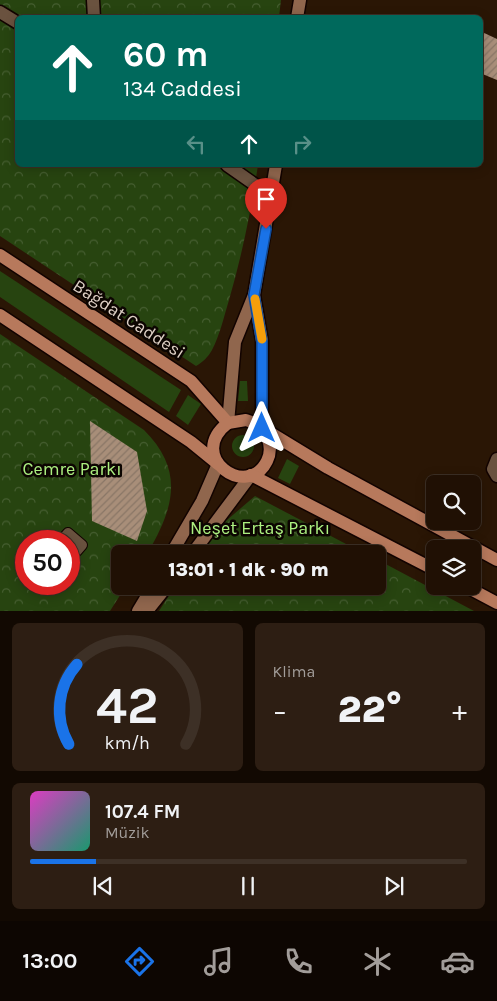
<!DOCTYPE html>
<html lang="tr">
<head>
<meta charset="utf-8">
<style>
	body { margin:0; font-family:Karla,sans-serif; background:#2d1e13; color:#f1f3f6; height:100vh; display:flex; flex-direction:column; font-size:19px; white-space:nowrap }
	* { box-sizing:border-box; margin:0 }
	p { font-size:16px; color:#a29d9a }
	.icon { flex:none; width:28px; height:28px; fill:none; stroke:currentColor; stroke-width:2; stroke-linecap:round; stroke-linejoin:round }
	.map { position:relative; height:611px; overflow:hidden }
	.panel { display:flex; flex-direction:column; gap:12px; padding:12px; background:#120902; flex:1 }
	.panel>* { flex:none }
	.guide { position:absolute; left:15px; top:15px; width:468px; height:152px; border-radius:8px; box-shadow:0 2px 12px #0003,0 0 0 1px #3d3026; background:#00695c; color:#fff; overflow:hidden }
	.buttons { position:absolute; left:426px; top:475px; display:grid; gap:10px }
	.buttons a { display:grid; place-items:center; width:55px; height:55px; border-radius:8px; background:#201004; box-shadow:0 2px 12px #0003,0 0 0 1px #3d3026; font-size:25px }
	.speed { position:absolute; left:15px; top:530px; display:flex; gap:10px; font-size:25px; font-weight:700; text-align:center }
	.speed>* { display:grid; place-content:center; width:65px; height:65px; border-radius:50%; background:#201004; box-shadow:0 2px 12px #0003,0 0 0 1px #3d3026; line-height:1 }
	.speed .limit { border:8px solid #d22; background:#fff; color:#111 }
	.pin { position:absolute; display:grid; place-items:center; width:42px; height:42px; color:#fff; margin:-51px -21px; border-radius:50% 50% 50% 0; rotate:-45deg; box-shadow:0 0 5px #0007 }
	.pin .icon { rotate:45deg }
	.me { position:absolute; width:55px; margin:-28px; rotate:0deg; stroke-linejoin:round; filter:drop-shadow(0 0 4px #0008) }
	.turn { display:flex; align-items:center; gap:18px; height:105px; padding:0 25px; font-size:22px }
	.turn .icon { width:65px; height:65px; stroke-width:2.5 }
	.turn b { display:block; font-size:35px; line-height:42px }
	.lanes { display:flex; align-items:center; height:48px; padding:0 25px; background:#0003; justify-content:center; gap:25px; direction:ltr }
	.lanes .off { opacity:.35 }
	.big { font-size:38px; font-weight:800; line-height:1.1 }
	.panel .widget { flex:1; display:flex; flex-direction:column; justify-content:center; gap:8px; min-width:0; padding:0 18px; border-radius:8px; background:#2d1e13 }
	.panel .dial { align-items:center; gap:0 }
	.dial svg { height:130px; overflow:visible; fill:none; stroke:#3d3026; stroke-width:7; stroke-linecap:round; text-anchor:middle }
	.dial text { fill:#f1f3f6; stroke:none }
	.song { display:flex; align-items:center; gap:15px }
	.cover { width:60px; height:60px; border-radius:8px; background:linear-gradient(135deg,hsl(310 70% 55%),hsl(160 70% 35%)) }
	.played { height:5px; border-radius:2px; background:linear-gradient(90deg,#1a73e8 15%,#3d3026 15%) }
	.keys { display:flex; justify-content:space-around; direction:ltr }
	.heat { display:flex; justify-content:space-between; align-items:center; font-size:28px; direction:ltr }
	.panel .tiles { flex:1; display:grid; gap:12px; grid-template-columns:1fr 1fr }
	.widget:last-child { grid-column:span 2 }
	.trip { position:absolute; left:111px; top:545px; width:275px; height:50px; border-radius:8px; background:#201004; box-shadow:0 2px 12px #0003,0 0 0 1px #3d3026; font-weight:800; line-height:50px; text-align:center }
	.menu { display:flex; height:80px; justify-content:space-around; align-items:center; background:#0d0602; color:#a29d9a }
	.menu .icon { width:35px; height:35px }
	.menu .active { color:#1a73e8 }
	.menu b { font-size:22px; color:#f1f3f6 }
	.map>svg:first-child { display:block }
</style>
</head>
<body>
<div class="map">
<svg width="497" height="611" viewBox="0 0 497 611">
	<defs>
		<pattern id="park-crowns" width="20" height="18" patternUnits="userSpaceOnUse" patternTransform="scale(1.25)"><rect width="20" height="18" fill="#274410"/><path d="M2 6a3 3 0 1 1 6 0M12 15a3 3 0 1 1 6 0" fill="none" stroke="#465e31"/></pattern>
		<pattern id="building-hatch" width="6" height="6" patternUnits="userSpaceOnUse" patternTransform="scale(1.25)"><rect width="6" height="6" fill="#a88e79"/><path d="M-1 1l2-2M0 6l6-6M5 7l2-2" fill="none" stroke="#897666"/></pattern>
	</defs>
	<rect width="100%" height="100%" fill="#2a1605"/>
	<g fill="#274410">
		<polygon points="0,271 181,390 169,412 0,297"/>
		<polygon points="240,381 247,381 248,401 238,401"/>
		<polygon points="188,395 201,404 188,425 176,416"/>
		<circle cx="243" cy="446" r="11"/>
		<polygon points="287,459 299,466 290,484 278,478"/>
	</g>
	<g fill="url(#park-crowns)" fill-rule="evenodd">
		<path d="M0,0H281L279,17L18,18V165H258C251,211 242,255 229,300C224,316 220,335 212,350C208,357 203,362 196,366L0,236Z"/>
		<path d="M0,334L144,430C185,471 174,508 147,554H120V586H126L110,611H0ZM26,541H69V584H26Z"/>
		<polygon points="255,496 365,554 196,554 206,538"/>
		<polygon points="378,560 474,611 159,611 175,586 378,586"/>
	</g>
	<g fill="url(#building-hatch)">
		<polygon points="480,31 497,39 497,80 480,73"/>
		<polygon points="90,421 137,452 147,511 137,541 92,521"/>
	</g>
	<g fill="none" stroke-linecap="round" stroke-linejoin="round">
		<g stroke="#120300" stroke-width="12">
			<polyline id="pedestrian" points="61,541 68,533 82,545 69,560"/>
		</g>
		<g stroke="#120300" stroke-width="15">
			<polyline id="minor" points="497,459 493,469 497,476"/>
		</g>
		<g stroke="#120300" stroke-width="15">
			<g id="tertiary">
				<polyline points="93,0 94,18"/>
				<polyline points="0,12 18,23"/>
				<polyline points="227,165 271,196"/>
			</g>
		</g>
		<g stroke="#120300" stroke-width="15">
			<g id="secondary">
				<polyline points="297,18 300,0"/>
				<polyline points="254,295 262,341 262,428"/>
				<polyline points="228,423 235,342 254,295 276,165"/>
				<polyline points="171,554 202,501 218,464"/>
				<polyline points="192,554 251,475"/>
				<polyline points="138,611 153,586"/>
				<polyline points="147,611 167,586"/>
			</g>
		</g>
		<g stroke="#120300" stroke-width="15">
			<g id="primary">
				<polyline points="0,255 191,381 228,423 246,420 254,423 328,468 497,560"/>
				<polyline points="0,315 191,442 218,464"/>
				<path d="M228,423C185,456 247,501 267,461C273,449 269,438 262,428"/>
				<polyline points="251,475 435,570"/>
				<polyline points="465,586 497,603"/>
			</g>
		</g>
		<use href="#pedestrian" stroke="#6a523f" stroke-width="10"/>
		<use href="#minor" stroke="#6a523f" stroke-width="12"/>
		<use href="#tertiary" stroke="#6a523f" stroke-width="12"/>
		<use href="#secondary" stroke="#90664d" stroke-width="12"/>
		<use href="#primary" stroke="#b7795c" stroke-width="12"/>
	</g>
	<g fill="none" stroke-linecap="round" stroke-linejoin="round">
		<g stroke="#114b97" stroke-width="12">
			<polyline id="route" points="262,428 262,342 254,295 266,229"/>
		</g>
		<use href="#route" stroke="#1a73e8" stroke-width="9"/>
		<polyline stroke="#f59e0b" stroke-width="9" points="255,299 262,339"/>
	</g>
	<g text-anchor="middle" stroke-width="5" stroke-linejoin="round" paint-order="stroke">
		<g font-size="18" fill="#ddcfc4" stroke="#0c0501">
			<text transform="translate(129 319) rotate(33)" y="6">Bağdat Caddesi</text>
		</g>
		<g font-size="18" fill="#acf080" stroke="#0c0501">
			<text x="72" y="475">Cemre Parkı</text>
			<text x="260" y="534">Neşet Ertaş Parkı</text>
		</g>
	</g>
</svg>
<div class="buttons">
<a><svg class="icon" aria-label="search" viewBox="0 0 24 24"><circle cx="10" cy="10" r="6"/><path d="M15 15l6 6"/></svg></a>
<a><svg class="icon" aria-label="layers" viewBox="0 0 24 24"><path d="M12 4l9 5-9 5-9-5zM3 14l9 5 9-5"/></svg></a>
</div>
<div class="speed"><div class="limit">50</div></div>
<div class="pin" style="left:266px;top:229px;background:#d93025"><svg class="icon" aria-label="arrive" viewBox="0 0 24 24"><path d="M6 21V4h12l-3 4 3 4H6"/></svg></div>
<svg class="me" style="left:262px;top:428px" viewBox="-20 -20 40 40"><path d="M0-17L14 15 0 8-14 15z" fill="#1a73e8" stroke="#fff" stroke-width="4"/></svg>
<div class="trip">13:01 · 1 dk · 90 m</div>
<div class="guide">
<div class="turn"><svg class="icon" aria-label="ahead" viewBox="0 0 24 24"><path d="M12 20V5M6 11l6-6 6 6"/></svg><div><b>60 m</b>134 Caddesi</div></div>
<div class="lanes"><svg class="icon off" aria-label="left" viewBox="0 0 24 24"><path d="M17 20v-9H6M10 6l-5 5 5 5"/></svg><svg class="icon" aria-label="ahead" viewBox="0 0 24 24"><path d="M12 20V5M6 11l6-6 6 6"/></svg><svg class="icon off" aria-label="right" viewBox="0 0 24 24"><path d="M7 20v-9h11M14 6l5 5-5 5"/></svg></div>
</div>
</div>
<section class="panel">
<div class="tiles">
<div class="widget dial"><svg viewBox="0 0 100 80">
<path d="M14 69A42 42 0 1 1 86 69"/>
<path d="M14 69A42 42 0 0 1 19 20" stroke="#1a73e8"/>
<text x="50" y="56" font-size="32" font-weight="700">42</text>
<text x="50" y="72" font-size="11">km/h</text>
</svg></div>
<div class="widget"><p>Klima</p>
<div class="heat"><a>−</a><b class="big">22°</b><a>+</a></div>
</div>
<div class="widget">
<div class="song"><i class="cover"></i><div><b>107.4 FM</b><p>Müzik</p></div></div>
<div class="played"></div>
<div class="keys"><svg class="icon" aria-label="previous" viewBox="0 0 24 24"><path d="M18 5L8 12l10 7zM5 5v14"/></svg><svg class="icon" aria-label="pause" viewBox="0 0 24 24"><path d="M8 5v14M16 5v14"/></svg><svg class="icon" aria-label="next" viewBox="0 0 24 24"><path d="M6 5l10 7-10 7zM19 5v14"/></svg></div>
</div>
</div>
</section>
<nav class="menu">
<b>13:00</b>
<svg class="icon active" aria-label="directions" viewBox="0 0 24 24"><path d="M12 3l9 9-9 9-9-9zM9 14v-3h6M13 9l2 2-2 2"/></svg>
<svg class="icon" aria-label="music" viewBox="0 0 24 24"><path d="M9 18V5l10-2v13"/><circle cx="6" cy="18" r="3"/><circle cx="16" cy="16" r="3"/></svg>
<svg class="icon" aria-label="phone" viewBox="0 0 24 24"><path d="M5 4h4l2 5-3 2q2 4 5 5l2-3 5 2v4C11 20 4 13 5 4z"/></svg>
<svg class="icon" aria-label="climate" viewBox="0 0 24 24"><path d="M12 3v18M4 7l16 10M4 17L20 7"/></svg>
<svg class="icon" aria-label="car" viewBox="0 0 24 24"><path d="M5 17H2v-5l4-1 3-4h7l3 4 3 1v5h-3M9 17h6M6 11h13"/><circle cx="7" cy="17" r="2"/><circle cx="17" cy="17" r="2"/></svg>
</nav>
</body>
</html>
